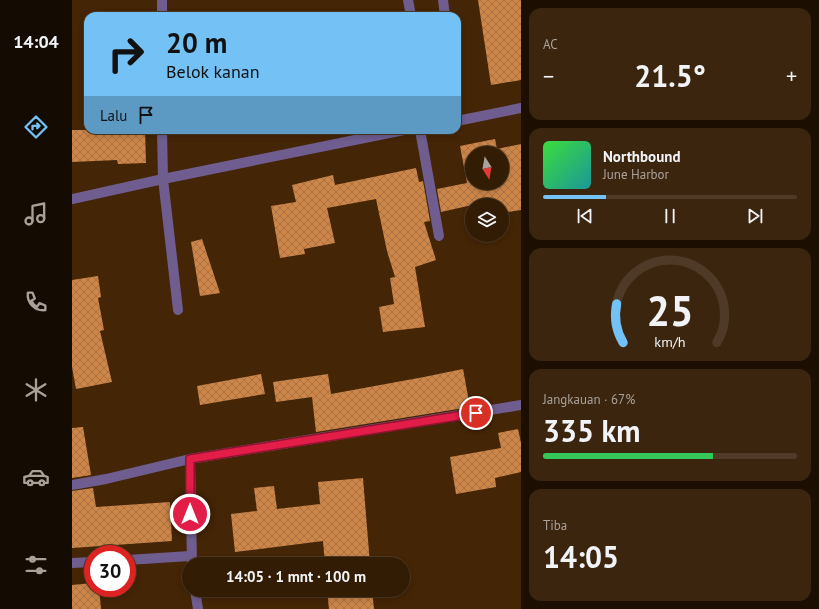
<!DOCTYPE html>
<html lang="id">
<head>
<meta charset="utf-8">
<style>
	body { margin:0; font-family:"PT Sans",sans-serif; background:#3b250e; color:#f1f3f6; height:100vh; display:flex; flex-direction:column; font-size:15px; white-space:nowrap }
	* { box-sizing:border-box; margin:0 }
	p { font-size:13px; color:#a9a19a }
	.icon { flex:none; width:22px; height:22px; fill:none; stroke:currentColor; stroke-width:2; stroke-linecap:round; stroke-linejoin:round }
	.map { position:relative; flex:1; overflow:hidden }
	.side { display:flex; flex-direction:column; gap:8px; padding:8px; background:#1c0f02; width:298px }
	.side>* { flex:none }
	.top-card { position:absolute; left:12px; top:12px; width:377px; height:122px; border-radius:12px; box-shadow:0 2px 6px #0003,0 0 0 1px #4e3a26; background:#73c1f5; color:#111; overflow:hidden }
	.needle { width:26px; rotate:169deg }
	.tools { position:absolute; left:393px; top:146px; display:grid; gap:8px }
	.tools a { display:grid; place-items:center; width:44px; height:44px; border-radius:50%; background:#331c04; box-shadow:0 2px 6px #0003,0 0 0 1px #4e3a26; font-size:20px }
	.speed { position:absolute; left:12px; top:545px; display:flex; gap:8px; font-size:20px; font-weight:700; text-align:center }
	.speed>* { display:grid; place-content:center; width:52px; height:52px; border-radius:50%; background:#331c04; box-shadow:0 2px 6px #0003,0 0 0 1px #4e3a26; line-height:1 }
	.speed .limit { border:6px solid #d22; background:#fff; color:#111 }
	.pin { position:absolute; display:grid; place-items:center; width:34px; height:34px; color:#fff; margin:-17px; border:2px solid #fff; border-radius:50%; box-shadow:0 1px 4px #0007 }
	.me { position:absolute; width:44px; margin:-22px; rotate:0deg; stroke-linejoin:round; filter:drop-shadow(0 0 3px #0008) }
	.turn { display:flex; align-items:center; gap:14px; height:84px; padding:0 16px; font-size:18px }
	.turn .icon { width:52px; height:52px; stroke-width:2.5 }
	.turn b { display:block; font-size:28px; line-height:34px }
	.then { display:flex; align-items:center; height:38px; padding:0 16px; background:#0003; gap:8px; font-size:15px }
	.big { font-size:30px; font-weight:600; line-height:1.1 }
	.side .widget { flex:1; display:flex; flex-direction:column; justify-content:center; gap:6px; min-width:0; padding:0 14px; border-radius:12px; background:#3b250e }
	.side .dial { align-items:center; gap:0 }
	.dial svg { height:104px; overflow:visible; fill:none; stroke:#4e3a26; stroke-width:7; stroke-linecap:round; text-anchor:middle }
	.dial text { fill:#f1f3f6; stroke:none }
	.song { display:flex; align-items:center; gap:12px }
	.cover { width:48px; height:48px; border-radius:6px; background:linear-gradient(135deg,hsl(120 70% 55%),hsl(180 70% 35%)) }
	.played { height:4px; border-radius:2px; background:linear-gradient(90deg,#73c1f5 25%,#4e3a26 25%) }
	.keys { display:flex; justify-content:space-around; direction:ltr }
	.heat { display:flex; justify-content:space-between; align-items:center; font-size:22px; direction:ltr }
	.charge { height:6px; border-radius:3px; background:linear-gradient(90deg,#34c759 67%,#4e3a26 0) }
	.trip { position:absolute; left:110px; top:557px; width:228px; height:40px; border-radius:20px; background:#331c04; box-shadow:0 2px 6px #0003,0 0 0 1px #4e3a26; font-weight:600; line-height:40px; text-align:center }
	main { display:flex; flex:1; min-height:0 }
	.menu { display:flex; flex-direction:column; width:72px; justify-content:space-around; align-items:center; background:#140b02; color:#a9a19a }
	.menu .icon { width:28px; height:28px }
	.menu .selected { color:#73c1f5 }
	.menu b { font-size:18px; color:#f1f3f6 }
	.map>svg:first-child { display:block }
</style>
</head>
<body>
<main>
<nav class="menu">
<b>14:04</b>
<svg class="icon selected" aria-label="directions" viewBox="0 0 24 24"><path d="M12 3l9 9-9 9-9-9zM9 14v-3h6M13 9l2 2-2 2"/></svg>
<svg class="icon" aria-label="music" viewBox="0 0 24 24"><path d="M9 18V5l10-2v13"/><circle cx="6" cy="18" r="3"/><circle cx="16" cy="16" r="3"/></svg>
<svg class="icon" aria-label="phone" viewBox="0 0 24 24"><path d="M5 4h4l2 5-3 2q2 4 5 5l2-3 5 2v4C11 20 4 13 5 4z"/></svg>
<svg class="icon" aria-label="climate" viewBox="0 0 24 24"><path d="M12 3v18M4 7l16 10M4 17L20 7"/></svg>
<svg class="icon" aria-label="car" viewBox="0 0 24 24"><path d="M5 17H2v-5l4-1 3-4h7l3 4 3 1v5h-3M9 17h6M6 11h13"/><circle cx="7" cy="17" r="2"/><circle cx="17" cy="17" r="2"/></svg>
<svg class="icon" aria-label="filters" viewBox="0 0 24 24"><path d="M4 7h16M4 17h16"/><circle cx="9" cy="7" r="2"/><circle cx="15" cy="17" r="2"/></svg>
</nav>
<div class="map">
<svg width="449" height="609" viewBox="0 0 449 609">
	<defs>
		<pattern id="building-cross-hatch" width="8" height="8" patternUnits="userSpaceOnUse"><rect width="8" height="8" fill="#ce8648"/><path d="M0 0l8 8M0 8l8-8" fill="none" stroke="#a77346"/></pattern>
	</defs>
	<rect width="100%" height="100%" fill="#442506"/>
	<g fill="url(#building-cross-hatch)" fill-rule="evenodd">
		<polygon points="406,0 449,0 449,80 419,85"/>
		<polygon points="0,130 73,130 74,163 46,164 45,160 0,162"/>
		<path d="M423,139L425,149L449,144V210L430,213V205H400L369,212L365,189L395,183L388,146ZM400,153H430V183H400Z"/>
		<polygon points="344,168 347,182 351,181 358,221 352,222 364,260 343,267 353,327 311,332 307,307 322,304 318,278 323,277 315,251 304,199 255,208 263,243 232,249 233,254 208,258 199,206 224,202 220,185 261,175 263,185"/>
		<polygon points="130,239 148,293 128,296 119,242"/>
		<polygon points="26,276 29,297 26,298 32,330 28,331 40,382 4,389 0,367 0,280"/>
		<polygon points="391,369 398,407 244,432 240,397 204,402 201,382 256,374 259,394 352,377"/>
		<polygon points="189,374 193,394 128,405 125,386"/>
		<polygon points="11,427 19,475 0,478 0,428"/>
		<polygon points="446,429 449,443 449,472 423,478 424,487 384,494 378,457 429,448 426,433"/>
		<polygon points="291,478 298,564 253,564 251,541 163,552 159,514 185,511 182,488 202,486 205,509 248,504 246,482"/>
		<polygon points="21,488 24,507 98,502 100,541 0,548 0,491"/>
		<polygon points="21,583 21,588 27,588 29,609 0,609 0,585"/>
		<polygon points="255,590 300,590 302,609 257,609"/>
	</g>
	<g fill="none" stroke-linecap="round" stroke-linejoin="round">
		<g stroke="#6f5d8f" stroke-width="10">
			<polyline points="336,0 339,16"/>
			<polyline points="371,0 373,16"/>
			<polyline points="90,16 90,0"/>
			<polyline points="385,121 449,108"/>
			<polyline points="90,130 91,179 106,310"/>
			<polyline points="348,130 367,236"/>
			<polyline points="0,199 91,179 332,130"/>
			<polyline points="118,459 120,564"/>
			<polyline points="0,485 34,479 118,459 449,405"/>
			<polyline points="55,560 118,556"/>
			<polyline points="0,563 21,562"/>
			<polyline points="123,590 126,609"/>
		</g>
	</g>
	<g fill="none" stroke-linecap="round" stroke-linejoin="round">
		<g stroke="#92132f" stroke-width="10">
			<polyline id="route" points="118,514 118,459 404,413"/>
		</g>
		<use href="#route" stroke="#e11d48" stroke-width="7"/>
	</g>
</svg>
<div class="tools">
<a><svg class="needle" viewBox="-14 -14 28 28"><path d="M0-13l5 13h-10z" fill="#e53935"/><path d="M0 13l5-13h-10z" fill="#a9a19a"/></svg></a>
<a><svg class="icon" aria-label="layers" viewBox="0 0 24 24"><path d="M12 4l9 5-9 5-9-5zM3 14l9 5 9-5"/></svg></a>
</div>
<div class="speed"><div class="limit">30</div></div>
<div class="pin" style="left:404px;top:413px;background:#d93025"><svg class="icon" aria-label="arrive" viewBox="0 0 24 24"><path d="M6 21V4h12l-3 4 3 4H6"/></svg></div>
<svg class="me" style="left:118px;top:514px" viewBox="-20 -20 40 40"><circle r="17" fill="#e11d48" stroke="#fff" stroke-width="3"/><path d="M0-11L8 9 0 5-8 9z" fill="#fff"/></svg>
<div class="trip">14:05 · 1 mnt · 100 m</div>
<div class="top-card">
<div class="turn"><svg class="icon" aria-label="right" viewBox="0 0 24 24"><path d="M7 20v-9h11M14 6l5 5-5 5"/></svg><div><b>20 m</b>Belok kanan</div></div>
<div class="then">Lalu<svg class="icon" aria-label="arrive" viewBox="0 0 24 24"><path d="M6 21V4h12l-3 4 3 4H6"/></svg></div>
</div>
</div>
<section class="side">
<div class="widget"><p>AC</p>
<div class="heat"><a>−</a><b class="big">21.5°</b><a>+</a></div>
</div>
<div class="widget">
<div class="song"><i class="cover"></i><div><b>Northbound</b><p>June Harbor</p></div></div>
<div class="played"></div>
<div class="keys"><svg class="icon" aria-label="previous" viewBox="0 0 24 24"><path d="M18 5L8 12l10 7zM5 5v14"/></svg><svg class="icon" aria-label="pause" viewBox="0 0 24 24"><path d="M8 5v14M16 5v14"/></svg><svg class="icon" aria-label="next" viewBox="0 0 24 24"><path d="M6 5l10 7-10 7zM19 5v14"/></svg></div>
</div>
<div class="widget dial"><svg viewBox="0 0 100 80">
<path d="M14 69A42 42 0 1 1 86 69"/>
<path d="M14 69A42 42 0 0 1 9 39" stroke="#73c1f5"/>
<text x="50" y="56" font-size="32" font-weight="700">25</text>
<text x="50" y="72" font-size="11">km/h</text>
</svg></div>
<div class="widget"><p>Jangkauan · 67%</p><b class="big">335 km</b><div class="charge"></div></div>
<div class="widget"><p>Tiba</p><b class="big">14:05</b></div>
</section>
</main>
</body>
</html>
